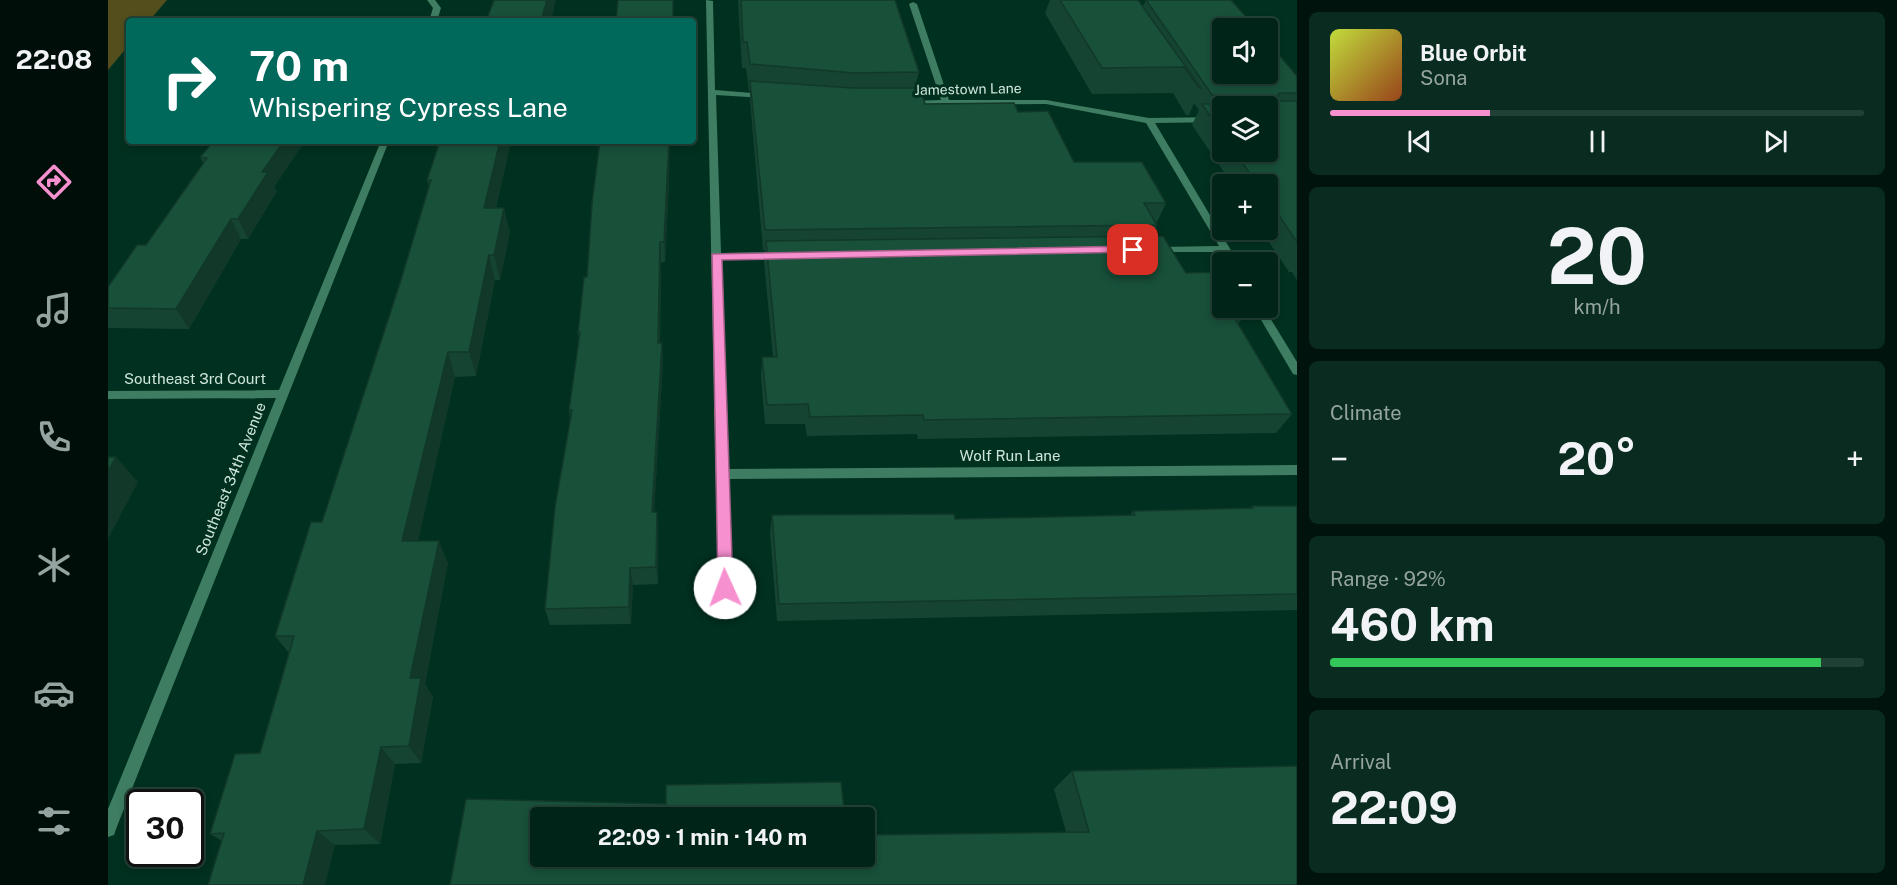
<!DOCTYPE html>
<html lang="en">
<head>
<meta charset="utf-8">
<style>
	body { margin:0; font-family:"Public Sans",sans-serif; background:#0a2c20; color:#f1f3f6; height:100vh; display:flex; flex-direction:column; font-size:22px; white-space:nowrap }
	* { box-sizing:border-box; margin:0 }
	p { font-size:20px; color:#95a4a1 }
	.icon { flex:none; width:33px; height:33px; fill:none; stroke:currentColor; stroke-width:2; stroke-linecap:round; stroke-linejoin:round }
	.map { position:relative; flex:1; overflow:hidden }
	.sheet { display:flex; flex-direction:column; gap:12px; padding:12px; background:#00140d; width:600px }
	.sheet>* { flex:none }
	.guide { position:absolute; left:18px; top:18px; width:570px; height:126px; border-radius:6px; box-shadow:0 3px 9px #0003,0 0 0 2px #224136; background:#00695c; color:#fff; overflow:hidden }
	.fabs { position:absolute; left:1104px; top:18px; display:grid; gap:12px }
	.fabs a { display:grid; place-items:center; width:66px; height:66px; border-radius:6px; background:#002417; box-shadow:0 3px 9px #0003,0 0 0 2px #224136; font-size:30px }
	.speed { position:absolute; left:18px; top:789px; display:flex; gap:12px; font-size:30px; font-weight:700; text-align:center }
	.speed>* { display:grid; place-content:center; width:78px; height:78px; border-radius:50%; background:#002417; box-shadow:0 3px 9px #0003,0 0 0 2px #224136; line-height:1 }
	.speed .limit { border:3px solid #111; border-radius:9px; background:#fff; color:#111 }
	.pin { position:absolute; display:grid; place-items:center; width:51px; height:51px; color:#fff; margin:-26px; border-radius:12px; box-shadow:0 3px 9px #0006 }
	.me { position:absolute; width:66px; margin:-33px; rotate:358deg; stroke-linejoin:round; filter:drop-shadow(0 0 4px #0008) }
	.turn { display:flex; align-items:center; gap:21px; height:126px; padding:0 24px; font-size:27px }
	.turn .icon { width:78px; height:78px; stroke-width:2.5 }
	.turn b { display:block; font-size:42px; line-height:51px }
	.big { font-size:45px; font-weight:700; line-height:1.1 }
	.sheet .tile { flex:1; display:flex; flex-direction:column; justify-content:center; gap:9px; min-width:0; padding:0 21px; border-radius:9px; background:#0a2c20 }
	.sheet .dial { align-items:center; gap:0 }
	.dial b { font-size:78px; line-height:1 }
	.song { display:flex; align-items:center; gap:18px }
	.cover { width:72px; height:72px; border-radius:9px; background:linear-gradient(135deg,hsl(70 70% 55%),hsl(20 70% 35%)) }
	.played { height:6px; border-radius:3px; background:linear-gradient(90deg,#f790cf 30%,#224136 30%) }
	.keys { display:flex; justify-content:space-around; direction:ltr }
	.heat { display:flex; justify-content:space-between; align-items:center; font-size:33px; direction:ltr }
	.charge { height:9px; border-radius:4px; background:linear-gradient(90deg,#34c759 92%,#224136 0) }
	.trip { position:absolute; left:422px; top:807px; width:345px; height:60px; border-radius:6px; background:#002417; box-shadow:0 3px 9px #0003,0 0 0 2px #224136; font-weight:700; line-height:60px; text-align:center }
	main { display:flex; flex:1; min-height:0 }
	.menu { display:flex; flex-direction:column; width:108px; justify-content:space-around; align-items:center; background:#000e09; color:#95a4a1 }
	.menu .icon { width:42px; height:42px }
	.menu .on { color:#f790cf }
	.menu b { font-size:27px; color:#f1f3f6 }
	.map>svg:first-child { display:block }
</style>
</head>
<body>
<main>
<nav class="menu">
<b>22:08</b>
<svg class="icon on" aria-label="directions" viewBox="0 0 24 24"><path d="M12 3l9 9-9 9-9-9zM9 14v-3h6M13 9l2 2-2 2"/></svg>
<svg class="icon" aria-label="music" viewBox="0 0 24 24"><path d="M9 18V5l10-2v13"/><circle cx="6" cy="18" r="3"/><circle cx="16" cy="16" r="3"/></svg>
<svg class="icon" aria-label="phone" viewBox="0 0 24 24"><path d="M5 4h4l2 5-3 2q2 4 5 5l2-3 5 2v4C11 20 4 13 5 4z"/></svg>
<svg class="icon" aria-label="climate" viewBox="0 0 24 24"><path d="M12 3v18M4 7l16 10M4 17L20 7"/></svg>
<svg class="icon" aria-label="car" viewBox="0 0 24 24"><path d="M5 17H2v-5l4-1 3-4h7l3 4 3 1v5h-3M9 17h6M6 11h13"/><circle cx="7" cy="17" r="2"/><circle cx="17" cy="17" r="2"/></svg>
<svg class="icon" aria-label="filters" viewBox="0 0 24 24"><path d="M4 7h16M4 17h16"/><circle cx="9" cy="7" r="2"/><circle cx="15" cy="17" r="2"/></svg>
</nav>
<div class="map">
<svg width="1189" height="885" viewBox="0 0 1189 885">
	<rect width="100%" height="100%" fill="#00301f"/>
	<polygon fill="#534e1c" points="0,0 59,0 41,21 21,21 21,45 0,70"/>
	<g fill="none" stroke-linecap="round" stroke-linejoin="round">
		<g fill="#3e7d62" fill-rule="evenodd">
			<polygon points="319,0 327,0 333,8 329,21 321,21 325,8"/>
			<polygon points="598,0 605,1 607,90 656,94 660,96 656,98 608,95 613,253 671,252 676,255 671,258 613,259 620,469 1189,465 1189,475 620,479 624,588 622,592 617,594 612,592 610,588"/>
			<polygon points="805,2 809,4 841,100 938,100 1041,118 1114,117 1114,122 1047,123 1130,262 1120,262 1114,252 1046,252 1044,250 1049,247 1111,246 1038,123 938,104 800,105 800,101 803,101 833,100 801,4"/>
			<polygon points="273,141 281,141 8,829 6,835 0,837 0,809 168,398 0,399 0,391 171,390"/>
			<polygon points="1146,308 1156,308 1189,362 1189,375 1185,374"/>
		</g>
	</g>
	<g fill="#154532" fill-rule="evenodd">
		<polygon points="630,0 787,0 811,72 807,88 817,104 910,112 966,162 1058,203 1049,222 1048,223 1049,225 1044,236 1078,273 1138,312 1130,324 1184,414 1168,433 810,439 809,434 699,436 697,424 657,424 653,376 654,357 665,357 656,261 657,250 655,250 642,100 642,91 641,90 638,68 634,68"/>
		<path d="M942,0H1030L1035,6L1038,0L1189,76V280L1184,272H1181L1153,230H1160V184H1124L1084,125L1091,110L1086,103L1081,115H1078L1065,93L984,94L937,13ZM1114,106L1160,152H1114Z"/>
		<polygon points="106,141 197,141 166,187 169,191 140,239 133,239 81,329 0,328 0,287 38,245 95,163 92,157"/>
		<polygon points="332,141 403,141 388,208 402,232 392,280 387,280 368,376 347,377 310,541 340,563 317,684 325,697 313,763 287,764 272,844 227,845 114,841 102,834 152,753 181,653 167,636 214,522 292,283 321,186 319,180"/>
		<polygon points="561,183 557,262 553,262 552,343 554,343 555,363 546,512 549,512 550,530 550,584 525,585 523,624 442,625 437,609 462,418 461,410 471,340 470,333"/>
		<polygon points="1144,506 1189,506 1189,610 669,621 662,533 664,515 847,519 1022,515 1025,511 1142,508"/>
		<polygon points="964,771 1189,885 342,885 558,804 733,782 432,856 958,832 946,789"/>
	</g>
	<g fill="#113829">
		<polygon points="439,0 448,0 443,21 433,21"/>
		<polygon points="176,141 197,141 166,187 169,191 140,239 130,219 154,172"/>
		<polygon points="392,141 403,141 382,233 376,208"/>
		<polygon points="561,141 562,141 561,183 557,262 556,242"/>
		<polygon points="396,208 402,232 392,280 386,255"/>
		<polygon points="123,219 133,239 81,329 68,309"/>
		<polygon points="552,242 553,262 551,363 550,343"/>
		<polygon points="381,255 387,280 368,376 361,352"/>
		<polygon points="554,343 555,363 545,530 544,512"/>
		<polygon points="340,352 347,377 305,563 294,541"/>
		<polygon points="8,457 30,482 0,539 0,471"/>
		<polygon points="549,512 550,530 550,584 548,567"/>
		<polygon points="331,541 340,563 317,684 325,697 313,763 301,746 302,678"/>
		<polygon points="522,568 525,585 523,624 521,607"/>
		<polygon points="273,747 287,764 272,844 256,829"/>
		<polygon points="209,831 227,845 217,885 195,885"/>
	</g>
	<g fill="#18503a" stroke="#113829" stroke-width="1.5">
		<polygon points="386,0 439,0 433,21 378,21"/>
		<polygon points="510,0 565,0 565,21 508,21"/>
		<polygon points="633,0 787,0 811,72 746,73 642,64 639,42 635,42"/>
		<polygon points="952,0 1030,0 1093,88 1091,88 1076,67 994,68"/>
		<polygon points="1038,0 1123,0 1148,28 1114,28 1114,74 1160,74 1160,42 1189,76 1189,93 1171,93 1169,99 1171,101 1189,101 1189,242 1160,199 1160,184 1149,184 1127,152 1160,152 1160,106 1114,106 1114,134 1094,104 1124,104 1126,95 1104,95"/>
		<polygon points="642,81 745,88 812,88 817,104 906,103 910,112 940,111 966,162 1034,162 1058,203 1036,203 1049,225 657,230"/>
		<polygon points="106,141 176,141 154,172 160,172 130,219 123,219 68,309 0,308 0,287 29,245 38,245 99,158 92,157"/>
		<polygon points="332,141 392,141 376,208 396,208 386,255 381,255 361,352 340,352 294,541 331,541 302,678 313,678 301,746 273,747 256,829 209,831 195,885 100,885 116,833 102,834 127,754 152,753 186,636 167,636 203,522 214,522 292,283 323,180 319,180"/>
		<polygon points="492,141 561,141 556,242 552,242 550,343 554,343 544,512 549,512 548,567 522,568 521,607 437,609 447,507 464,410 461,410 472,332 470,333 476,277 479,277 484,203"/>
		<polygon points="1055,236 1078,273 1114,272 1114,308 1135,308 1138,312 1123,312 1184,414 816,420 815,415 702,417 700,404 659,405 654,357 669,357 658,241"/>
		<polygon points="0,457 8,457 0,471"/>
		<polygon points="1144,506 1189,506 1189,594 671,604 664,515 846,514 847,519 1027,515 1025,511 1145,508"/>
		<polygon points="1189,766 1189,885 342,885 358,799 558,804 558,785 733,782 737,818 432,818 432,856 756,856 756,835 981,832 964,771"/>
	</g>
	<polygon fill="#f790cf" stroke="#a15e87" stroke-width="1.5" points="1025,246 1031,250 1029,252 614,260 625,588 623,593 617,595 612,593 610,588 604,254"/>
	<g text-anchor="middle" stroke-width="6" stroke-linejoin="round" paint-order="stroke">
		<g font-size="14" fill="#cee6da" stroke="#00301f">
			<text transform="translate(860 89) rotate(-1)" y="5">Jamestown Lane</text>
		</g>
		<g font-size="15" fill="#cee6da" stroke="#00301f">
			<text x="87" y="384">Southeast 3rd Court</text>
			<text x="902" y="461">Wolf Run Lane</text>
			<text transform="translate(123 479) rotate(-68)" y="5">Southeast 34th Avenue</text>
		</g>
	</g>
</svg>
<div class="fabs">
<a><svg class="icon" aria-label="sound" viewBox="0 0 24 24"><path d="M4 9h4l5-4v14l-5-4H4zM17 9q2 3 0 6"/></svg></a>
<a><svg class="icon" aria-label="layers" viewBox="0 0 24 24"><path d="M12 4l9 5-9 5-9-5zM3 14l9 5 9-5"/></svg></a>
<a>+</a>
<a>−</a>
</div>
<div class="speed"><div class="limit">30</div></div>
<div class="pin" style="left:1025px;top:250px;background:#d93025"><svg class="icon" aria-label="arrive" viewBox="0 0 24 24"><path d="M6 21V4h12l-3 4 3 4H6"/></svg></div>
<svg class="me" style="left:617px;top:588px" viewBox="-20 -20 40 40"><circle r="19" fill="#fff"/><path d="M0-13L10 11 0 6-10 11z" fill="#f790cf"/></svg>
<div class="trip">22:09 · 1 min · 140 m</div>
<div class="guide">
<div class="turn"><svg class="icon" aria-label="right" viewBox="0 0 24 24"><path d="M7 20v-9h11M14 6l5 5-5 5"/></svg><div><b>70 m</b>Whispering Cypress Lane</div></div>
</div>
</div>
<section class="sheet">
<div class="tile">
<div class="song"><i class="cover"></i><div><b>Blue Orbit</b><p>Sona</p></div></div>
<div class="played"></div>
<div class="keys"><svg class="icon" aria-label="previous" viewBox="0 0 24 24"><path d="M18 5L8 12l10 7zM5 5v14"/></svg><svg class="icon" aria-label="pause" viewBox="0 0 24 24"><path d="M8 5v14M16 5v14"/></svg><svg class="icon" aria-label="next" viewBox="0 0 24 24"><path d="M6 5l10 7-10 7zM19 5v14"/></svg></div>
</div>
<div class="tile dial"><b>20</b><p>km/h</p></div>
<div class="tile"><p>Climate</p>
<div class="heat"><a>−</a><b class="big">20°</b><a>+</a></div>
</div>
<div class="tile"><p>Range · 92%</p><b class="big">460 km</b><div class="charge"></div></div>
<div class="tile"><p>Arrival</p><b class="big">22:09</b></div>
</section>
</main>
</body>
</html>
